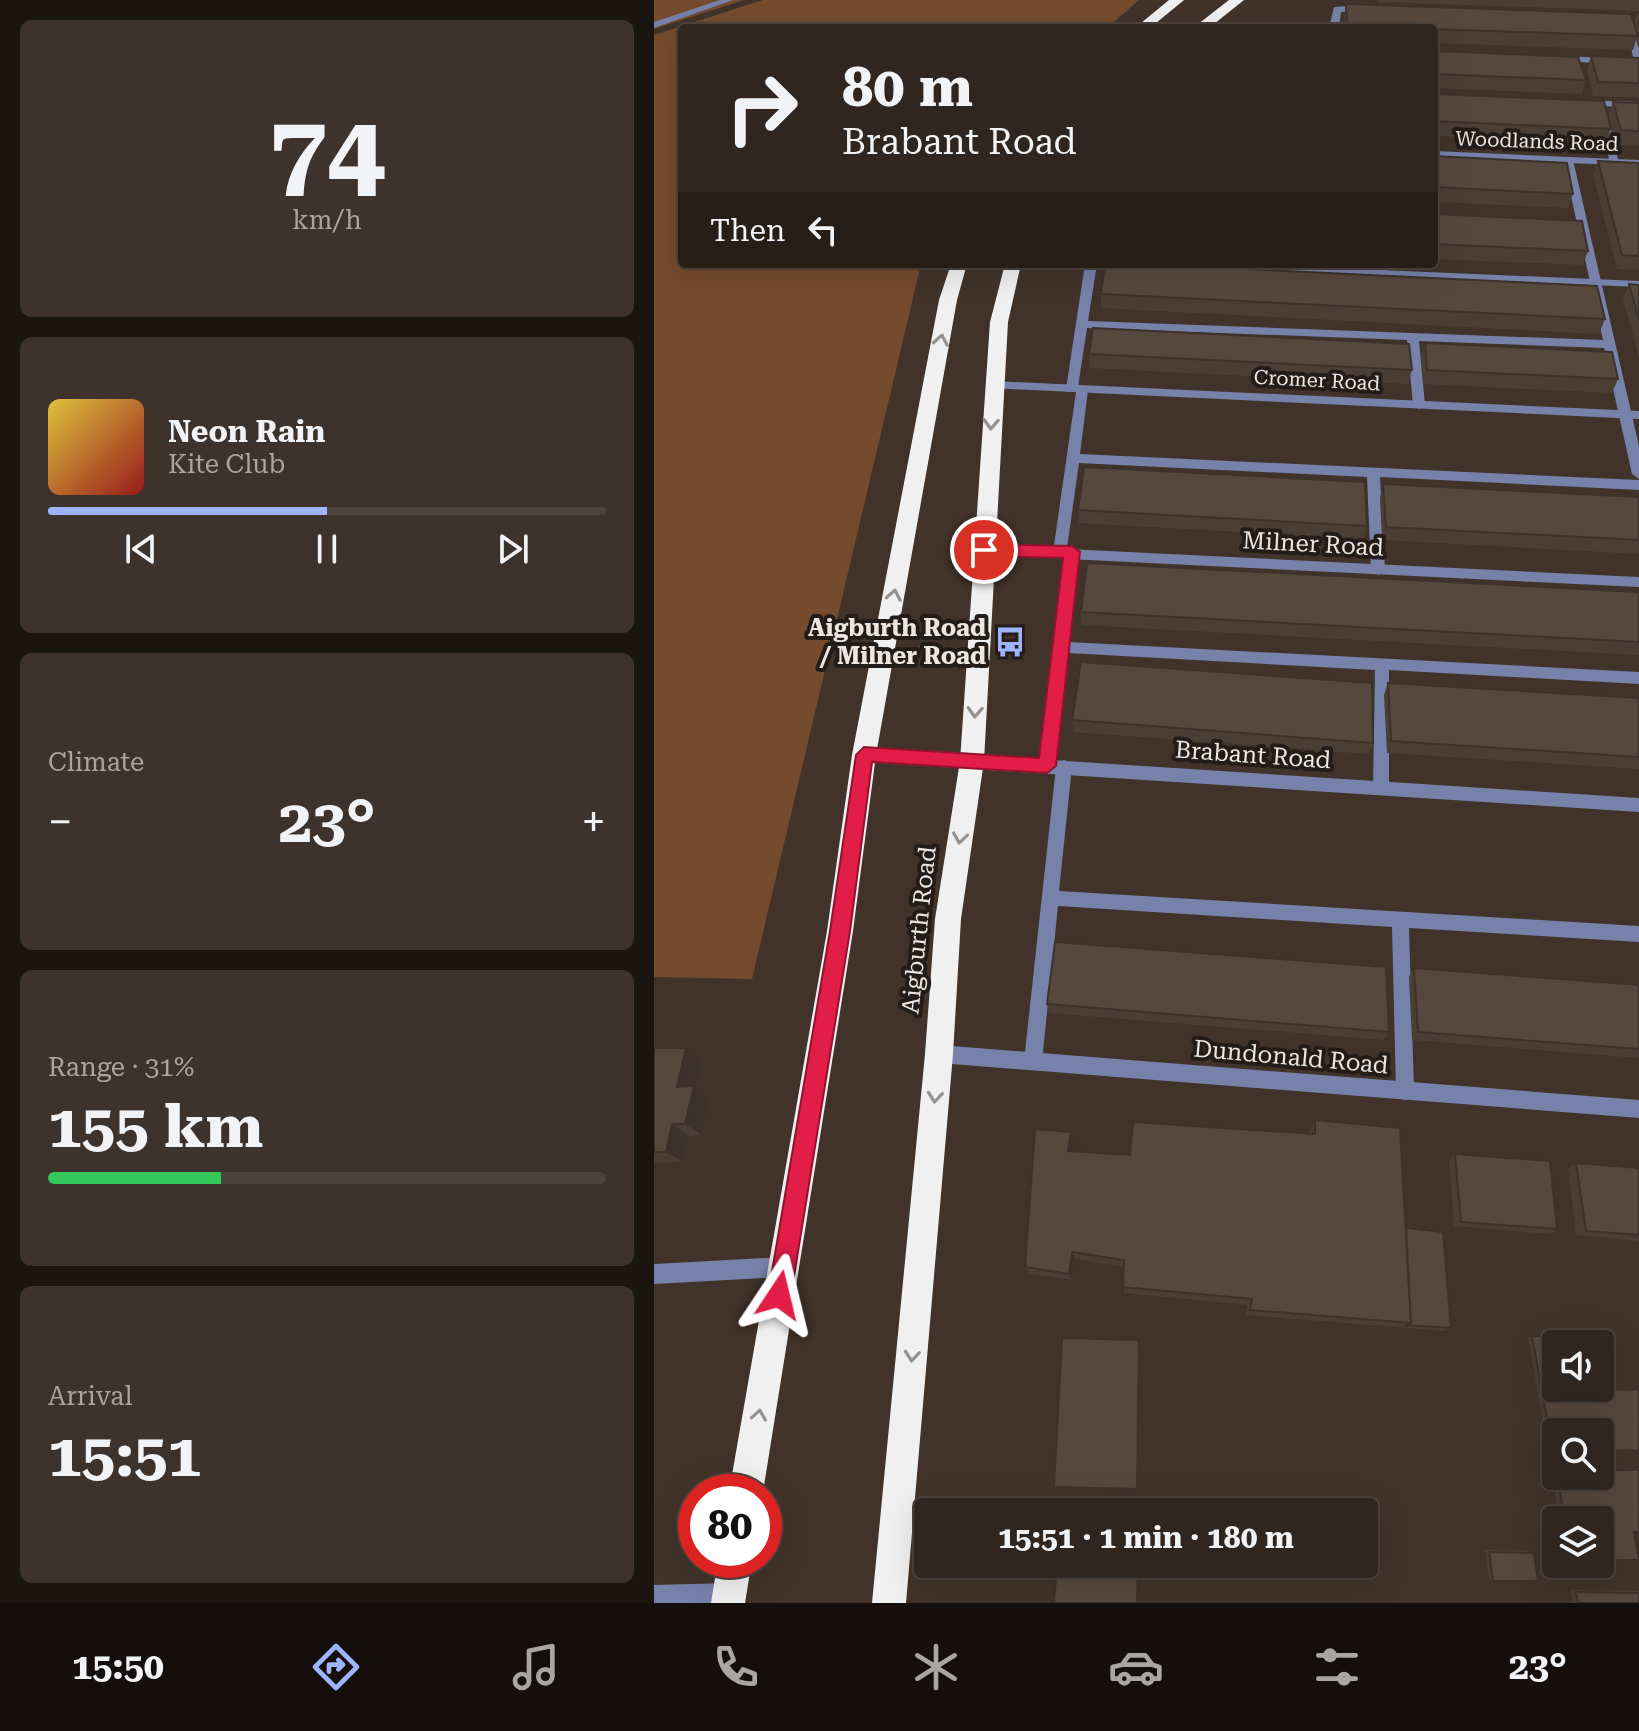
<!DOCTYPE html>
<html lang="en">
<head>
<meta charset="utf-8">
<style>
	body { margin:0; font-family:"Roboto Serif",serif; background:#3d322c; color:#f1f3f6; height:100vh; display:flex; flex-direction:column; font-size:30px; white-space:nowrap }
	* { box-sizing:border-box; margin:0 }
	p { font-size:26px; color:#a8a5a4 }
	.icon { flex:none; width:44px; height:44px; fill:none; stroke:currentColor; stroke-width:2; stroke-linecap:round; stroke-linejoin:round }
	.map { position:relative; flex:1; overflow:hidden }
	.sheet { display:flex; flex-direction:column; gap:20px; padding:20px; background:#1b1511; width:654px }
	.sheet>* { flex:none }
	.guide { position:absolute; left:24px; top:24px; width:760px; height:244px; border-radius:8px; box-shadow:0 8px 32px #0002,0 0 0 2px #4c433d; background:#31261f; color:#f1f3f6; overflow:hidden }
	.controls { position:absolute; left:888px; top:1330px; display:grid; gap:16px }
	.controls a { display:grid; place-items:center; width:72px; height:72px; border-radius:8px; background:#31261f; box-shadow:0 8px 32px #0002,0 0 0 2px #4c433d; font-size:40px }
	.speed { position:absolute; left:24px; top:1474px; display:flex; gap:16px; font-size:40px; font-weight:700; text-align:center }
	.speed>* { display:grid; place-content:center; width:104px; height:104px; border-radius:50%; background:#31261f; box-shadow:0 8px 32px #0002,0 0 0 2px #4c433d; line-height:1 }
	.speed .limit { border:12px solid #d22; background:#fff; color:#111 }
	.pin { position:absolute; display:grid; place-items:center; width:68px; height:68px; color:#fff; margin:-34px; border:4px solid #fff; border-radius:50%; box-shadow:0 2px 8px #0007 }
	.me { position:absolute; width:88px; margin:-44px; rotate:10deg; stroke-linejoin:round; filter:drop-shadow(0 0 6px #0008) }
	.turn { display:flex; align-items:center; gap:28px; height:168px; padding:0 32px; font-size:36px }
	.turn .icon { width:104px; height:104px; stroke-width:2.5 }
	.turn b { display:block; font-size:56px; line-height:68px }
	.then { display:flex; align-items:center; height:76px; padding:0 32px; background:#0003; gap:16px; font-size:30px }
	.big { font-size:60px; font-weight:700; line-height:1.1 }
	.sheet .tile { flex:1; display:flex; flex-direction:column; justify-content:center; gap:12px; min-width:0; padding:0 28px; border-radius:12px; background:#3d322c }
	.sheet .dial { align-items:center; gap:0 }
	.dial b { font-size:104px; line-height:1 }
	.song { display:flex; align-items:center; gap:24px }
	.cover { width:96px; height:96px; border-radius:12px; background:linear-gradient(135deg,hsl(50 70% 55%),hsl(0 70% 35%)) }
	.played { height:8px; border-radius:4px; background:linear-gradient(90deg,#9eb4fd 50%,#4c433d 50%) }
	.keys { display:flex; justify-content:space-around; direction:ltr }
	.heat { display:flex; justify-content:space-between; align-items:center; font-size:44px; direction:ltr }
	.charge { height:12px; border-radius:6px; background:linear-gradient(90deg,#34c759 31%,#4c433d 0) }
	.trip { position:absolute; left:260px; top:1498px; width:464px; height:80px; border-radius:8px; background:#31261f; box-shadow:0 8px 32px #0002,0 0 0 2px #4c433d; font-weight:700; line-height:80px; text-align:center }
	.tab-bar { display:flex; height:128px; justify-content:space-around; align-items:center; background:#140f0c; color:#a8a5a4 }
	.tab-bar .icon { width:56px; height:56px }
	.tab-bar .on { color:#9eb4fd }
	.tab-bar b { font-size:36px; color:#f1f3f6 }
	main { display:flex; flex:1; min-height:0 }
	.map>svg:first-child { display:block }
</style>
</head>
<body>
<main>
<section class="sheet">
<div class="tile dial"><b>74</b><p>km/h</p></div>
<div class="tile">
<div class="song"><i class="cover"></i><div><b>Neon Rain</b><p>Kite Club</p></div></div>
<div class="played"></div>
<div class="keys"><svg class="icon" aria-label="previous" viewBox="0 0 24 24"><path d="M18 5L8 12l10 7zM5 5v14"/></svg><svg class="icon" aria-label="pause" viewBox="0 0 24 24"><path d="M8 5v14M16 5v14"/></svg><svg class="icon" aria-label="next" viewBox="0 0 24 24"><path d="M6 5l10 7-10 7zM19 5v14"/></svg></div>
</div>
<div class="tile"><p>Climate</p>
<div class="heat"><a>−</a><b class="big">23°</b><a>+</a></div>
</div>
<div class="tile"><p>Range · 31%</p><b class="big">155 km</b><div class="charge"></div></div>
<div class="tile"><p>Arrival</p><b class="big">15:51</b></div>
</section>
<div class="map">
<svg width="985" height="1603" viewBox="0 0 985 1603">
	<rect width="100%" height="100%" fill="#413329"/>
	<g fill="#744b2d">
		<polygon points="0,0 90,0 0,29"/>
		<polygon points="109,0 485,0 453,28 28,28 28,264 267,264 98,979 0,977 0,35"/>
	</g>
	<g fill="none" stroke-linecap="round" stroke-linejoin="round">
		<g fill="#7682aa" fill-rule="evenodd">
			<polygon points="66,0 79,0 0,28 0,22"/>
			<polygon points="711,5 715,8 714,10 687,12 685,28 675,28 680,7"/>
			<polygon points="972,22 980,24 985,44 985,65 980,62"/>
			<polygon points="931,100 985,102 985,108 928,105 926,103"/>
			<polygon points="949,114 954,117 965,164 956,162 944,117"/>
			<polygon points="914,157 919,160 985,446 985,479 978,474 950,348 765,341 771,405 765,409 759,405 753,340 433,328 424,387 432,387 434,390 426,454 985,480 985,490 726,477 731,570 724,575 717,570 713,477 425,463 413,548 423,548 425,552 415,642 985,672 985,684 735,670 735,788 733,793 721,793 719,788 721,670 414,653 401,766 399,771 387,771 385,766 411,556 401,556 399,552 422,392 414,392 412,389 431,264 443,264 434,321 949,340 909,160"/>
			<polygon points="721,264 733,264 732,275 724,275"/>
			<polygon points="410,760 416,762 418,767 405,891 985,926 985,942 755,928 760,1091 758,1098 751,1100 744,1098 742,1091 738,927 404,906 388,1061 385,1067 379,1070 373,1067 370,1061 402,767 404,762"/>
			<polygon points="130,1257 137,1260 140,1267 137,1274 130,1277 0,1284 0,1264"/>
			<polygon points="75,1583 83,1587 87,1595 83,1603 0,1603 0,1585"/>
		</g>
		<g fill="#7682aa" fill-rule="evenodd">
			<polygon points="905,56 985,59 985,65 902,61 902,57"/>
			<polygon points="780,151 985,160 985,166 780,157"/>
			<polygon points="500,264 587,264 985,281 985,287 506,267"/>
			<polygon points="339,381 985,411 985,419 335,388 333,385"/>
			<polygon points="330,545 985,577 985,587 330,555 323,550"/>
			<polygon points="210,748 985,798 985,812 210,762 204,760 202,755 204,750"/>
			<polygon points="285,1045 985,1100 985,1118 285,1063 279,1060 276,1054 279,1048"/>
		</g>
		<g fill="#f0f0f0" fill-rule="evenodd">
			<polygon points="515,0 530,0 496,28 481,28"/>
			<polygon points="575,0 590,0 555,28 539,28"/>
			<polygon points="297,264 313,264 303,300 222,755 199,931 109,1492 75,1492 173,931 198,755 285,300"/>
			<polygon points="351,264 367,264 354,322 330,761 307,919 299,1054 252,1603 218,1603 271,1054 281,919 306,761 336,322"/>
			<polygon points="64,1560 98,1560 91,1603 57,1603"/>
		</g>
	</g>
	<g fill="#4b3e35">
		<polygon points="724,0 985,0 985,11 724,2"/>
		<polygon points="692,4 980,23 983,14 985,14 985,49 982,40 979,50 780,43 780,28 690,28 690,18"/>
		<polygon points="780,51 932,80 928,94 780,88"/>
		<polygon points="937,56 985,58 985,98 939,96 933,70"/>
		<polygon points="780,94 957,129 952,144 780,136"/>
		<polygon points="959,102 985,103 985,146 962,145 954,116"/>
		<polygon points="780,156 919,194 914,208 780,202"/>
		<polygon points="944,161 985,163 985,270 963,269 939,175"/>
		<polygon points="780,214 934,251 929,265 780,259"/>
		<polygon points="975,284 985,285 985,358 969,298"/>
		<polygon points="447,294 951,319 945,334 447,308"/>
		<polygon points="771,343 964,379 958,393 769,384 767,357"/>
		<polygon points="435,354 758,370 754,384 436,368"/>
		<polygon points="729,484 985,497 985,554 728,540 726,498"/>
		<polygon points="424,510 713,526 710,539 425,523"/>
		<polygon points="985,592 985,655 428,625 427,612"/>
		<polygon points="734,683 985,698 985,769 733,753 730,695"/>
		<polygon points="418,720 719,743 715,754 419,732"/>
		<polygon points="760,968 985,985 985,1058 758,1040 755,977"/>
		<polygon points="393,1004 735,1032 730,1040 395,1013"/>
		<polygon points="0,1048 48,1062 42,1088 55,1099 48,1135 35,1136 29,1162 0,1163"/>
		<polygon points="661,1120 752,1228 797,1328 790,1331 592,1315 594,1305 470,1293 470,1267 421,1259 418,1280 375,1274 371,1267 420,1143 418,1151 476,1155 655,1134"/>
		<polygon points="801,1154 903,1229 895,1234 800,1226 795,1160"/>
		<polygon points="922,1163 985,1168 985,1241 922,1235 914,1168"/>
		<polygon points="878,1336 902,1452 894,1452 874,1337"/>
		<polygon points="898,1471 902,1471 902,1476 946,1476 980,1532 946,1520 905,1520"/>
		<polygon points="831,1550 875,1551 880,1553 839,1581 835,1579"/>
		<polygon points="917,1590 985,1591 985,1603 918,1603"/>
	</g>
	<g fill="#3d322b">
		<polygon points="32,1048 48,1062 42,1088 55,1099 48,1135 31,1124 23,1087"/>
		<polygon points="18,1124 35,1136 29,1162 12,1152"/>
		<polygon points="417,1132 420,1143 416,1161 414,1151"/>
		<polygon points="418,1252 421,1259 418,1280 415,1274"/>
	</g>
	<g fill="#57483e" stroke="#3d322b" stroke-width="2">
		<polygon points="692,4 977,14 984,36 693,26"/>
		<polygon points="780,51 924,57 932,80 780,74"/>
		<polygon points="937,56 985,58 985,83 944,82"/>
		<polygon points="780,94 950,101 957,129 780,121"/>
		<polygon points="959,102 985,103 985,131 967,130"/>
		<polygon points="780,156 913,163 919,194 780,187"/>
		<polygon points="944,161 985,163 985,256 968,255"/>
		<polygon points="780,214 928,221 934,251 780,244"/>
		<polygon points="451,264 486,264 943,286 951,319 447,294"/>
		<polygon points="975,284 985,285 985,320"/>
		<polygon points="439,328 755,344 758,370 435,354"/>
		<polygon points="771,343 958,352 964,379 773,370"/>
		<polygon points="430,467 711,482 713,526 424,510"/>
		<polygon points="729,484 985,497 985,540 732,527"/>
		<polygon points="433,563 985,592 985,642 427,612"/>
		<polygon points="427,662 718,683 719,743 418,720"/>
		<polygon points="734,683 985,698 985,757 737,741"/>
		<polygon points="401,942 732,967 735,1032 393,1004"/>
		<polygon points="760,968 985,985 985,1049 764,1032"/>
		<polygon points="0,1048 32,1048 23,1087 40,1086 31,1124 18,1124 12,1152 0,1152"/>
		<polygon points="661,1120 746,1128 757,1323 596,1310 598,1299 469,1287 470,1260 418,1252 415,1274 371,1267 381,1129 417,1132 414,1151 476,1155 479,1122 661,1134"/>
		<polygon points="801,1154 896,1161 903,1229 807,1222"/>
		<polygon points="922,1163 985,1168 985,1235 932,1231"/>
		<polygon points="752,1228 789,1232 797,1328 752,1325 757,1323"/>
		<polygon points="943,1335 945,1344 902,1344 902,1388 946,1388 946,1350 953,1389 985,1390 985,1450 946,1451 946,1432 902,1432 902,1452 899,1452 878,1336"/>
		<polygon points="408,1338 485,1340 483,1489 400,1487"/>
		<polygon points="946,1470 985,1470 985,1532 980,1532 985,1560 946,1560 946,1520 910,1520 904,1476 946,1476"/>
		<polygon points="835,1552 880,1553 884,1581 839,1581"/>
		<polygon points="403,1564 484,1564 483,1603 400,1603"/>
		<polygon points="922,1592 985,1593 985,1603 924,1603"/>
	</g>
	<defs><path id="oneway-chevron" d="M-2-3.5L2.5 0L-2 3.5" fill="none" stroke-width="1.6" stroke-linecap="round" stroke-linejoin="round" transform="scale(2)"/></defs>
	<g stroke="#94918f">
		<use href="#oneway-chevron" transform="translate(287 340) rotate(-80)"/>
		<use href="#oneway-chevron" transform="translate(337 424) rotate(93)"/>
		<use href="#oneway-chevron" transform="translate(240 595) rotate(-80)"/>
		<use href="#oneway-chevron" transform="translate(321 712) rotate(93)"/>
		<use href="#oneway-chevron" transform="translate(306 838) rotate(99)"/>
		<use href="#oneway-chevron" transform="translate(281 1097) rotate(95)"/>
		<use href="#oneway-chevron" transform="translate(258 1356) rotate(95)"/>
		<use href="#oneway-chevron" transform="translate(105 1415) rotate(-81)"/>
	</g>
	<polygon fill="#e11d48" stroke="#92132f" stroke-width="2" points="330,544 418,546 426,552 402,766 393,773 218,762 196,931 137,1295 133,1303 125,1307 117,1303 114,1295 176,931 202,755 210,747 385,758 409,558 330,556 322,550"/>
	<defs>
		<g id="bus-bare" transform="scale(2.4)"><path d="M-5-6H5V4H4V6H2V4H-2V6H-4V4H-5ZM-3.5-4V0h7V-4ZM-3.5 1.2v1.5H-2V1.2ZM2 1.2v1.5H3.5V1.2Z" fill="#9eb4fd" stroke="#231c18" stroke-width="2.5" paint-order="stroke"/></g>
	</defs>
	<g fill-rule="evenodd">
		<use href="#bus-bare" x="356" y="642"/>
	</g>
	<g text-anchor="middle" stroke-width="8" stroke-linejoin="round" paint-order="stroke">
		<g font-size="20" fill="#eee5df" stroke="#231c18">
			<text transform="translate(883 141) rotate(2)" y="7">Woodlands Road</text>
			<text transform="translate(663 380) rotate(3)" y="7">Cromer Road</text>
		</g>
		<g font-size="24" fill="#eee5df" stroke="#231c18">
			<text transform="translate(659 544) rotate(3)" y="8">Milner Road</text>
			<text transform="translate(599 755) rotate(4)" y="8">Brabant Road</text>
			<text transform="translate(265 930) rotate(-84)" y="8">Aigburth Road</text>
			<text transform="translate(637 1057) rotate(5)" y="8">Dundonald Road</text>
		</g>
		<g font-size="24" font-weight="bold" fill="#eee5df" stroke="#231c18" text-anchor="end">
			<text x="332" y="636">Aigburth Road<tspan x="332" dy="28">/ Milner Road</tspan></text>
		</g>
	</g>
</svg>
<div class="controls">
<a><svg class="icon" aria-label="sound" viewBox="0 0 24 24"><path d="M4 9h4l5-4v14l-5-4H4zM17 9q2 3 0 6"/></svg></a>
<a><svg class="icon" aria-label="search" viewBox="0 0 24 24"><circle cx="10" cy="10" r="6"/><path d="M15 15l6 6"/></svg></a>
<a><svg class="icon" aria-label="layers" viewBox="0 0 24 24"><path d="M12 4l9 5-9 5-9-5zM3 14l9 5 9-5"/></svg></a>
</div>
<div class="speed"><div class="limit">80</div></div>
<div class="pin" style="left:330px;top:550px;background:#d93025"><svg class="icon" aria-label="arrive" viewBox="0 0 24 24"><path d="M6 21V4h12l-3 4 3 4H6"/></svg></div>
<svg class="me" style="left:125px;top:1295px" viewBox="-20 -20 40 40"><path d="M0-17L14 15 0 8-14 15z" fill="#e11d48" stroke="#fff" stroke-width="4"/></svg>
<div class="trip">15:51 · 1 min · 180 m</div>
<div class="guide">
<div class="turn"><svg class="icon" aria-label="right" viewBox="0 0 24 24"><path d="M7 20v-9h11M14 6l5 5-5 5"/></svg><div><b>80 m</b>Brabant Road</div></div>
<div class="then">Then<svg class="icon" aria-label="left" viewBox="0 0 24 24"><path d="M17 20v-9H6M10 6l-5 5 5 5"/></svg></div>
</div>
</div>
</main>
<nav class="tab-bar">
<b>15:50</b>
<svg class="icon on" aria-label="directions" viewBox="0 0 24 24"><path d="M12 3l9 9-9 9-9-9zM9 14v-3h6M13 9l2 2-2 2"/></svg>
<svg class="icon" aria-label="music" viewBox="0 0 24 24"><path d="M9 18V5l10-2v13"/><circle cx="6" cy="18" r="3"/><circle cx="16" cy="16" r="3"/></svg>
<svg class="icon" aria-label="phone" viewBox="0 0 24 24"><path d="M5 4h4l2 5-3 2q2 4 5 5l2-3 5 2v4C11 20 4 13 5 4z"/></svg>
<svg class="icon" aria-label="climate" viewBox="0 0 24 24"><path d="M12 3v18M4 7l16 10M4 17L20 7"/></svg>
<svg class="icon" aria-label="car" viewBox="0 0 24 24"><path d="M5 17H2v-5l4-1 3-4h7l3 4 3 1v5h-3M9 17h6M6 11h13"/><circle cx="7" cy="17" r="2"/><circle cx="17" cy="17" r="2"/></svg>
<svg class="icon" aria-label="filters" viewBox="0 0 24 24"><path d="M4 7h16M4 17h16"/><circle cx="9" cy="7" r="2"/><circle cx="15" cy="17" r="2"/></svg>
<b>23°</b>
</nav>
</body>
</html>
